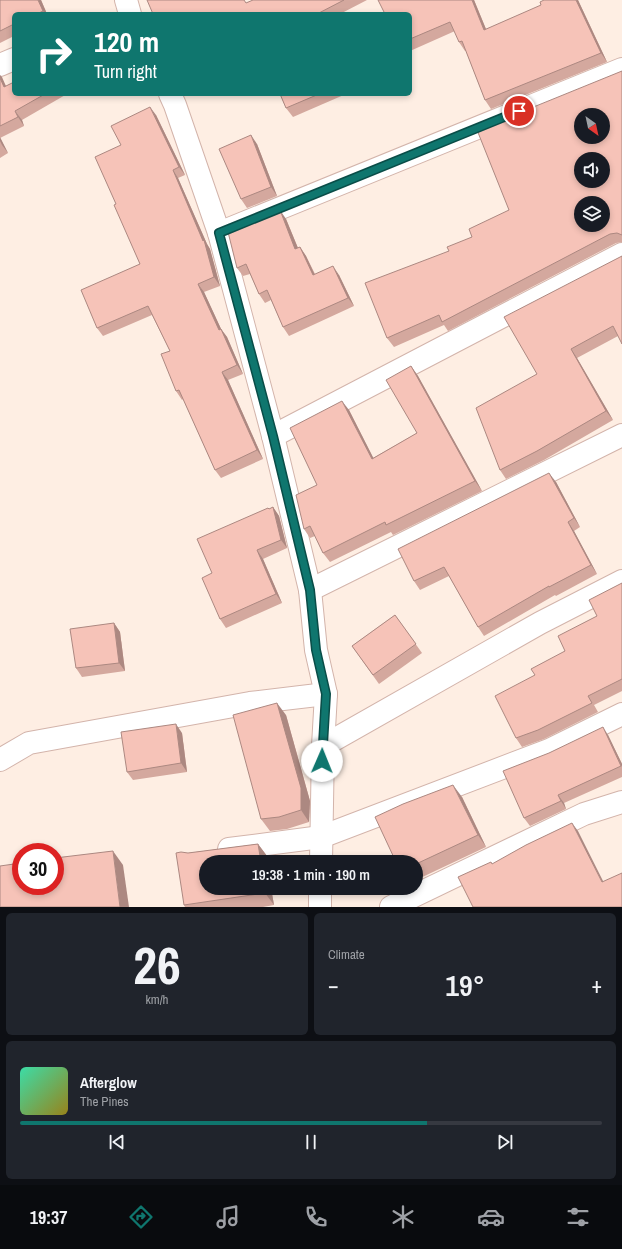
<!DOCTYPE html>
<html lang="en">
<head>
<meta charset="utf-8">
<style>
	body { margin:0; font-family:"Archivo Narrow",sans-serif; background:#20242c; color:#f1f3f6; height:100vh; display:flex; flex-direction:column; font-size:15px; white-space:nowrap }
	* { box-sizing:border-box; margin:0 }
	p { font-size:13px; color:#9ea1a6 }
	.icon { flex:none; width:22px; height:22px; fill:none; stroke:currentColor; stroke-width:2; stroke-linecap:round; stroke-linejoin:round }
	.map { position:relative; height:907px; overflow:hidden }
	.details { display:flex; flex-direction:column; gap:6px; padding:6px; background:#0d0f14; flex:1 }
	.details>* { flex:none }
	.top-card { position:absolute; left:12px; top:12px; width:400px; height:84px; border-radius:6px; box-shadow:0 2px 6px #0003; background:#0f766e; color:#fff; overflow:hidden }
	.needle { width:26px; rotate:147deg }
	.fabs { position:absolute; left:574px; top:108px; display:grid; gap:8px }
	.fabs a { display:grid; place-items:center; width:36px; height:36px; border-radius:50%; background:#171b24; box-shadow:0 2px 6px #0003; font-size:20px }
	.speed { position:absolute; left:12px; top:843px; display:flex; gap:8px; font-size:20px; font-weight:700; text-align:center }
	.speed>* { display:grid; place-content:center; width:52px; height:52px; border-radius:50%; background:#171b24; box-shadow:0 2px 6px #0003; line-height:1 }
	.speed .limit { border:6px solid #d22; background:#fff; color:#111 }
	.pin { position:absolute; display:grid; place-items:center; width:34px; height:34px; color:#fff; margin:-17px; border:2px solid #fff; border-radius:50%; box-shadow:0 1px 4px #0007 }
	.me { position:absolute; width:44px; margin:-22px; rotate:1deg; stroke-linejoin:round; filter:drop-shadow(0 0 3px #0008) }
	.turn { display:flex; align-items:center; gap:14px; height:84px; padding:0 16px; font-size:18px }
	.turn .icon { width:52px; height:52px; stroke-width:2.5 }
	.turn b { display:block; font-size:28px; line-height:34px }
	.big { font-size:30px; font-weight:600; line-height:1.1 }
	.details .card { flex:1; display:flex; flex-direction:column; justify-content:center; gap:6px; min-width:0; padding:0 14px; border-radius:6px; background:#20242c }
	.details .dial { align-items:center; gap:0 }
	.dial b { font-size:52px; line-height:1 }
	.song { display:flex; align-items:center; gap:12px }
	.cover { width:48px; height:48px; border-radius:6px; background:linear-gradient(135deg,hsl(160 70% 55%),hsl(50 70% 35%)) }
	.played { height:4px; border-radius:2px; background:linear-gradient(90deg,#0f766e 70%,#363941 70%) }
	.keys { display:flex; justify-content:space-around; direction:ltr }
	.heat { display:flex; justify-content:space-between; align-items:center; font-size:22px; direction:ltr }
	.details .tiles { flex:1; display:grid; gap:6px; grid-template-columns:1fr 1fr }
	.card:last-child { grid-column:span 2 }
	.trip { position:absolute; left:199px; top:855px; width:224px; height:40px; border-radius:20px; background:#171b24; box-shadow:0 2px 6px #0003; font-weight:600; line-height:40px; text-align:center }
	.tabs { display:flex; height:64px; justify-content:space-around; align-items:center; background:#090b0e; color:#9ea1a6 }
	.tabs .icon { width:28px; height:28px }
	.tabs .on { color:#0f766e }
	.tabs b { font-size:18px; color:#f1f3f6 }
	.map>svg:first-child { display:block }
</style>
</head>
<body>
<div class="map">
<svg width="622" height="907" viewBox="0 0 622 907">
	<rect width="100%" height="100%" fill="#feeee3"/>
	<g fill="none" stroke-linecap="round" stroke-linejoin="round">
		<g stroke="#d3b4ab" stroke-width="24">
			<g id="minor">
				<polyline points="126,0 130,14"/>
				<polyline points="0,65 14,59"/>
				<polyline points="170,94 175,105 219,233 273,436 310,590 316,650 326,694 323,746 321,862"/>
				<polyline points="219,233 622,69"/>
				<polyline points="273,436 622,254"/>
				<polyline points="310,590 622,435"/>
				<polyline points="323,746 540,623 622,581"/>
				<polyline points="0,760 29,743 250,703 326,694"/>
				<polyline points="229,849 321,837 549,750 622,714"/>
				<polyline points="320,907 320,888"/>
				<polyline points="391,907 584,814 622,802"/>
			</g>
		</g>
		<use href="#minor" stroke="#fff" stroke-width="22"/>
	</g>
	<g fill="#d4a89e">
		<polygon points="0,0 41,0 47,14 14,14 14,36 0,43"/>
		<polygon points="253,0 367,0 340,14 153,14 247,3"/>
		<polygon points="474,0 486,29 578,0 607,62 491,109 485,100 466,51 465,51 459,42 455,31 410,51 410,14"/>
		<polygon points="622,71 622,242 616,243 448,331 444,325 394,347 387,338 449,251 472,237 509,210"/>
		<polygon points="0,75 6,86 14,94 67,94 22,120 24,126 0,138 8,153 0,158"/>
		<polygon points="280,94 346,94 293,117 286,108"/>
		<polygon points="156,115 185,175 178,178 207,244 210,249 220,286 204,292 221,329 227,337 243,374 228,380 263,459 221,478 215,470 183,399 182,400 176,391 170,351 152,315 103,336 97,328 140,264 116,204 121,145"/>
		<polygon points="257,144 277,196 247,208 241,199"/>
		<polygon points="286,219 298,248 300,247 306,256 315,274 339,275 354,306 289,336 283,327 271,300 265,303 259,294 250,274 243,276 237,268"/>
		<polygon points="622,256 618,336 577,358 613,420 544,460 506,479 500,470 537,374"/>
		<polygon points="411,366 418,376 482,491 393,535 391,532 330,562 323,553 315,536 310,538 304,529 317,485 349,410 373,458 417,433"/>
		<polygon points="556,482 580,527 574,531 597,574 556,596 555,595 484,636 478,627 449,576 420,590 414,581"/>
		<polygon points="273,507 279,516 287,548 263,559 282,603 226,628 220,619 212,573 268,508 269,509"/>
		<polygon points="622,583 622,691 594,705 598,712 544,739 522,747 516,738 535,675 565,651 597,616"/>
		<polygon points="395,615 422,653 379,684 352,646"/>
		<polygon points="114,623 120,632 125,671 82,677 76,668"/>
		<polygon points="286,715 310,801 309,822 287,829 270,831 261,819"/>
		<polygon points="182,733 187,772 133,780 127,772"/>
		<polygon points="608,735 622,764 622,777 564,803 566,809 530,826 524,818"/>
		<polygon points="462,797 486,847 416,880 416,862"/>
		<polygon points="258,844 267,856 268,862 206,862 206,888 271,888 274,905 263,907 185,907 184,905 188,853"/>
	</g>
	<g fill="#ac8881">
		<polygon points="38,0 41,0 47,14 45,14 43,11"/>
		<polygon points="472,0 474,0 490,39 484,30"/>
		<polygon points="576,0 578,0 607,62 601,53"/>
		<polygon points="0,75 2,77 10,96 4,87 0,78"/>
		<polygon points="150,107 156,115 185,175 179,167"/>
		<polygon points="15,111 22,120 24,126 18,117"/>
		<polygon points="251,135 257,144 277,196 271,187"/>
		<polygon points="0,137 8,153 2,145 0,141"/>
		<polygon points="173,170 178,178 207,244 210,249 220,286 214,277 203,241"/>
		<polygon points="280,210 286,219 302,258 295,249"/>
		<polygon points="300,247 306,256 319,284 313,275"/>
		<polygon points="333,266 339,275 354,306 348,298"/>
		<polygon points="198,284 204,292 222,331 221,329 227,337 243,374 237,365 219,330"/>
		<polygon points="571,349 577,358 613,420 606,411"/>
		<polygon points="411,366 418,376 482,491 475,481"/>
		<polygon points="222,372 228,380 263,459 257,450"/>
		<polygon points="342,401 349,410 379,469 372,459"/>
		<polygon points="549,473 556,482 580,527 574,518"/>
		<polygon points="273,507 279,516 287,548 281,540"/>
		<polygon points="568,522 574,531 597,574 591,565"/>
		<polygon points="257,550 263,559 282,603 276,594"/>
		<polygon points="114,623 120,632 125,671 119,663"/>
		<polygon points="277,703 286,715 310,801 309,822 301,810"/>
		<polygon points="176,724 182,733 187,772 181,763"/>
		<polygon points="603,727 608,735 622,764 622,767"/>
		<polygon points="453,785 462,797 486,847 478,835"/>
		<polygon points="558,795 564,803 566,809 561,801"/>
		<polygon points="572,823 578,831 608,891 602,882"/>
		<polygon points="258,844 267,856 268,862 261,862"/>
		<polygon points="113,851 123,865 129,907 120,907"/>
		<polygon points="264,888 271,888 274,905 265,893"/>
	</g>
	<g fill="#f6c3b8" stroke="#ac8881" fill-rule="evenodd">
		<polygon points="0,0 38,0 43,11 37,14 14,14 14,24 0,31"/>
		<polygon points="147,0 244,0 246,3 253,0 344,0 317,14 153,14"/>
		<polygon points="378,0 472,0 484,30 541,5 540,2 544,0 576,0 601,53 485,100 462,41 459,42 450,22 410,39 410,14 385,14"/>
		<path d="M622,71V235L617,233L610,234L442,322L439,315L387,338L365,283L449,251L447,247L472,237L469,229L509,210L477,130ZM581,115H603V137H581ZM581,159H603V181H581ZM581,203H603V225H581Z"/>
		<polygon points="0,78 4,87 14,82 14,94 45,94 15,111 18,117 0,126"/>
		<polygon points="280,94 319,94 286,108"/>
		<polygon points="150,107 179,167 173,170 203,241 204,240 214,277 198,284 219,330 221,329 237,365 222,372 257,450 215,470 179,390 176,391 161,354 170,351 148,306 97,328 81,290 140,264 114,205 116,204 95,157 121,145 111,126"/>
		<polygon points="251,135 271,187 241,199 219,149"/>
		<polygon points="280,210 295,249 300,247 313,275 333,266 348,298 283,327 267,290 259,294 246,264 237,268 228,232"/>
		<polygon points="622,256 622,344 613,326 571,349 606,411 537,451 500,470 476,408 537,374 504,317"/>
		<polygon points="411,366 475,481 386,525 385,522 323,553 310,526 304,529 296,495 317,485 290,428 342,401 372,459 417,433 386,380"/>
		<polygon points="549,473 574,518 568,522 591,565 549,587 549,586 478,627 444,567 414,581 398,549"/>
		<polygon points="273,507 281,540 257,550 276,594 220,619 202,578 212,573 197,539 268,508 269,509"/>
		<polygon points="622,583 622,679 588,696 592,703 538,730 516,738 495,696 535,675 531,669 565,651 558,636 597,616 589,600"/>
		<polygon points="395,615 416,644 373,675 352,646"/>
		<polygon points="114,623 119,663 76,668 70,629"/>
		<polygon points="277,703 301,788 301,810 279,817 261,819 233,715"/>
		<polygon points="176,724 181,763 127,772 121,732"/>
		<polygon points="603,727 621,766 558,795 561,801 524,818 503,771 549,753"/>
		<polygon points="453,785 478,835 416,864 416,862 396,862 375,817 403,804"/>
		<polygon points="572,823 602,882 622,873 622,907 473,907 458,877 491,862 492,864 526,845"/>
		<polygon points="258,844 261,862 206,862 206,888 264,888 265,893 184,905 176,853 181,852 188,853"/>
		<polygon points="113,851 120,907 0,907 0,866 21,863 21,886 55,886 55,858"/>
	</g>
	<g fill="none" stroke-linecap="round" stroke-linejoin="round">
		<g stroke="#0a4d48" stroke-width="10">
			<polyline id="route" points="322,761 326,694 316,650 310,590 273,436 219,233 519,111"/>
		</g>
		<use href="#route" stroke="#0f766e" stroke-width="7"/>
	</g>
</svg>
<div class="fabs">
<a><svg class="needle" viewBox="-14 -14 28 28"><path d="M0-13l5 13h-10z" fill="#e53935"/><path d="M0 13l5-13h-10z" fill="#9ea1a6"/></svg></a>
<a><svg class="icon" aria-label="sound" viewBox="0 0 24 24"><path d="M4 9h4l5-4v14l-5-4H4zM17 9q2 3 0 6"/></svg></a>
<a><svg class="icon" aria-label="layers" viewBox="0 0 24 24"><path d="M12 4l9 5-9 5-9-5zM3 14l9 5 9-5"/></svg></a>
</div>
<div class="speed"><div class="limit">30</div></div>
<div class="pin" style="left:519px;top:111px;background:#d93025"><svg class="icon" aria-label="arrive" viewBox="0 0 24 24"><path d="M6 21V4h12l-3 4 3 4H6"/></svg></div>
<svg class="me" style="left:322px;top:761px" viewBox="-20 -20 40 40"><circle r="19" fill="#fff"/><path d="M0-13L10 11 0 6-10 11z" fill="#0f766e"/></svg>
<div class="trip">19:38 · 1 min · 190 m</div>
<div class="top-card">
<div class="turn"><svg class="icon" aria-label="right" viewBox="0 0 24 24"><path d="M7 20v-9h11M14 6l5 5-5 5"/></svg><div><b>120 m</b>Turn right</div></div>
</div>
</div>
<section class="details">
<div class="tiles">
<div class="card dial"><b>26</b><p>km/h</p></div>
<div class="card"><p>Climate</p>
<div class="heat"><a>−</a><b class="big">19°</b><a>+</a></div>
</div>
<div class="card">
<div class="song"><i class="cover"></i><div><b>Afterglow</b><p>The Pines</p></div></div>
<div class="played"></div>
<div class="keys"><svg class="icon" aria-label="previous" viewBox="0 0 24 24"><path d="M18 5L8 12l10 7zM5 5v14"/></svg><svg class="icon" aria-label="pause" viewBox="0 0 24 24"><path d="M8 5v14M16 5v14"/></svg><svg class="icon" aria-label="next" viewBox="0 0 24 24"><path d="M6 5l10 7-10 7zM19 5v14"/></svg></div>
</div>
</div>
</section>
<nav class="tabs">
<b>19:37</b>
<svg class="icon on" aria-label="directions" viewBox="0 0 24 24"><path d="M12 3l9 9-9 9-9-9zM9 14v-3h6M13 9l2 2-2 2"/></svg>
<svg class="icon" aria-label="music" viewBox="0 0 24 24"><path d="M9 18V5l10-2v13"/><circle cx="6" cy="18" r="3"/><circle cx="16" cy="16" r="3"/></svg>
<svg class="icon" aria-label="phone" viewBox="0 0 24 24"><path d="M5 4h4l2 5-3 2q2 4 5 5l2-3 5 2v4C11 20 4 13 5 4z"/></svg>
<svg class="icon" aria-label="climate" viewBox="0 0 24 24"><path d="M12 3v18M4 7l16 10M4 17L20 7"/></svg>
<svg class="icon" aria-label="car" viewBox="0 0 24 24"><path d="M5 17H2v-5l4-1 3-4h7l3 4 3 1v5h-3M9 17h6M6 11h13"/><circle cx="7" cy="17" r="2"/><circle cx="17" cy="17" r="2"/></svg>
<svg class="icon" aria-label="filters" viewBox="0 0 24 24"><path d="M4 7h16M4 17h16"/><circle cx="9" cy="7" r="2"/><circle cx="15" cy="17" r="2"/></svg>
</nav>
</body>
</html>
